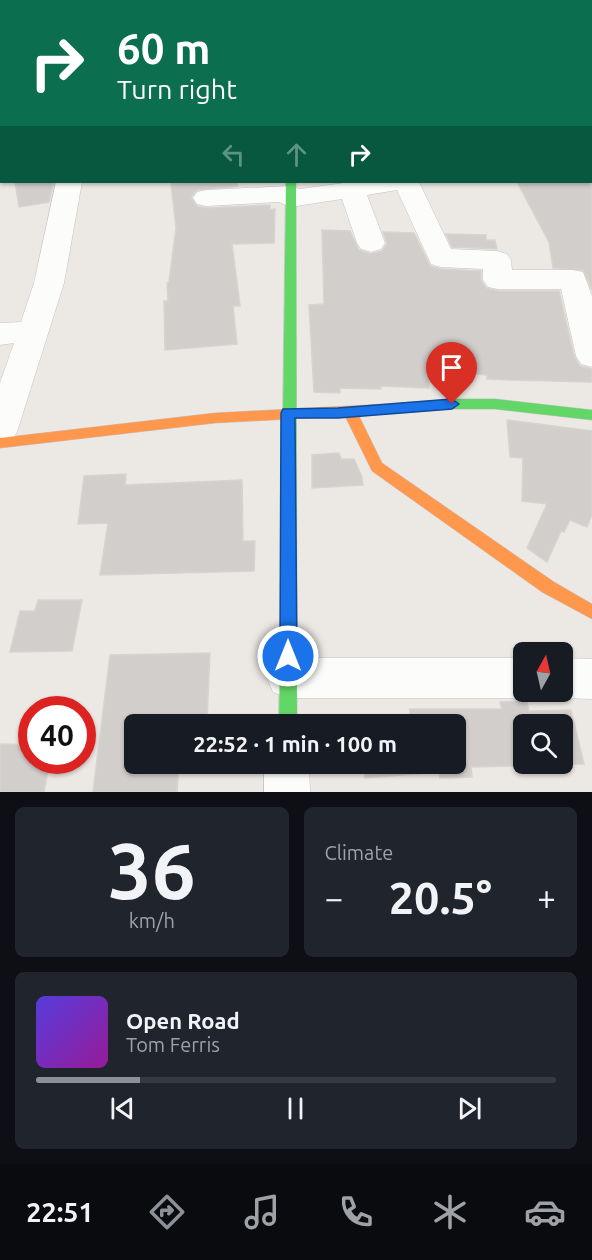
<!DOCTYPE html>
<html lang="en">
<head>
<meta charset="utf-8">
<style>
	body { margin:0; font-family:Ubuntu,sans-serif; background:#20242c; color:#f1f3f6; height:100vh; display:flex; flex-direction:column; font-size:22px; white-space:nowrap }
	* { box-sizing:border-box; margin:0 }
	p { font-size:20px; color:#9ea1a6 }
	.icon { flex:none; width:33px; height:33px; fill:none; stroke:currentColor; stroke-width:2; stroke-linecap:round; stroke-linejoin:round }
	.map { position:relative; height:792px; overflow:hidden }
	.sheet { display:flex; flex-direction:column; gap:15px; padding:15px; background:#0d0f14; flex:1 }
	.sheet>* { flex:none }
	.banner { position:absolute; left:0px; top:0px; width:592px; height:183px; box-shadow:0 2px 4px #0004; background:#0b6e4f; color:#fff; overflow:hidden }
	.needle { width:39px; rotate:8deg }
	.fabs { position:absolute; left:513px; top:642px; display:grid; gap:12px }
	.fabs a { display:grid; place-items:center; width:60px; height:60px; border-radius:9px; background:#171b24; box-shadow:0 2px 4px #0004; font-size:30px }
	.speed { position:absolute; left:18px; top:696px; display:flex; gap:12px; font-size:30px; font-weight:700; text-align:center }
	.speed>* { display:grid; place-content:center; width:78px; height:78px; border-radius:50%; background:#171b24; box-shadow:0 2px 4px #0004; line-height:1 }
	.speed .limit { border:9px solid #d22; background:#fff; color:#111 }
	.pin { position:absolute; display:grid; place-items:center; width:51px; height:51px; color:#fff; margin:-62px -26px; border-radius:50% 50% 50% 0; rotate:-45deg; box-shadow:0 0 6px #0007 }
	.pin .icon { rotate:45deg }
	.me { position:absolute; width:66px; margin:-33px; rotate:0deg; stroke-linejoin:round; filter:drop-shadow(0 0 4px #0008) }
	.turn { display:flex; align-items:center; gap:21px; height:126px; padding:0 18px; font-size:27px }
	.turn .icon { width:78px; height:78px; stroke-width:2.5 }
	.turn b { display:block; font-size:42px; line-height:51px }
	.lanes { display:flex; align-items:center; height:57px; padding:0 18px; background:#0003; justify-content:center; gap:30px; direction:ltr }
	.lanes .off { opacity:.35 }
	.big { font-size:45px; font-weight:700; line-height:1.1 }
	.sheet .widget { flex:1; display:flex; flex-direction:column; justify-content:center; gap:9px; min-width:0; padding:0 21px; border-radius:9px; background:#20242c }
	.sheet .dial { align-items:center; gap:0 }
	.dial b { font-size:78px; line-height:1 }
	.song { display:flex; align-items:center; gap:18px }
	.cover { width:72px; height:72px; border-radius:9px; background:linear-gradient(135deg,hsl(250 70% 55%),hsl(300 70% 35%)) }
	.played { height:6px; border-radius:3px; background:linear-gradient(90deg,#8c9099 20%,#363941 20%) }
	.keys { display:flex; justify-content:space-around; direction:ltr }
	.heat { display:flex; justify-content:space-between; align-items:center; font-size:33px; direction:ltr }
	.sheet .tiles { flex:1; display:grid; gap:15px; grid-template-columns:1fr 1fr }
	.widget:last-child { grid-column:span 2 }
	.trip { position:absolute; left:124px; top:714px; width:342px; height:60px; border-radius:9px; background:#171b24; box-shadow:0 2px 4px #0004; font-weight:700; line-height:60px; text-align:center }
	.dock { display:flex; height:96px; justify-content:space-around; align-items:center; background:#090b0e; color:#9ea1a6 }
	.dock .icon { width:42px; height:42px }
	.dock .selected { color:#8c9099 }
	.dock b { font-size:27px; color:#f1f3f6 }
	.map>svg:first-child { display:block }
</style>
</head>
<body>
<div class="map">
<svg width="592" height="792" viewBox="0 0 592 792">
	<rect width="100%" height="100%" fill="#ece8e4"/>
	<g fill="#d1cecb" stroke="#d7d4d0" stroke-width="1.5" fill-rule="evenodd">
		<polygon points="15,182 54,182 49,202 19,207"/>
		<polygon points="182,182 237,182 238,186 197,190 191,197 197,206 206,208 270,205 270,210 275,209 274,243 232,244 240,306 233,306 237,344 165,350 164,301 168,301 167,283 169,282 176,228 171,184"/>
		<polygon points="517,182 592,182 592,290 583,270 553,268 549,242"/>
		<polygon points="322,230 350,231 359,250 370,254 382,251 387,244 383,232 414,233 430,266 441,269 481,271 481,280 486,288 498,291 559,291 574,356 580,366 592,369 592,382 511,380 487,379 487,375 428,370 429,388 381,386 381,389 340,388 340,393 314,392 309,305 324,304"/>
		<polygon points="446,234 486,235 486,240 495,240 497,249 452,247"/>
		<polygon points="507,420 592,431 592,514 587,527 570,520 564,532 561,531 547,562 527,548 547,504 522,501 523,458 510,457"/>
		<polygon points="339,453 341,459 354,459 362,477 363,485 312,488 312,455"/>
		<polygon points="126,474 125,485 242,480 243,541 255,541 254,571 100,575 108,523 78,524 84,476"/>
		<polygon points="38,600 82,600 72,651 10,652 20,611 35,611"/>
		<polygon points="210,653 207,719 182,719 182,724 135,724 135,764 179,764 177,792 93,792 110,655"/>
		<path d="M527,701L529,711L571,710L584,764L471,767L472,777L440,778L439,772L365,778L364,764H456V724H363L362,718H410V709H502L500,702ZM524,724H562V764H524Z"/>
		<polygon points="0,744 32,745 32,760 50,760 44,792 0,792"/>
	</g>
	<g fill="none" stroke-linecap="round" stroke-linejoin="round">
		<g stroke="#c5c4c5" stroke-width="1">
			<g id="street">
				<rect x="250" y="0" width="20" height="2"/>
				<rect x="0" y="28" width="2" height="12"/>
				<rect x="591" y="114" width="1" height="15"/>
				<polygon points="0,115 2,115 0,131"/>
				<rect x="0" y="143" width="2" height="14"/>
				<polygon points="56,182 82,182 64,283 17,432 12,441 0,445 0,383 14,343 0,345 0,323 21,322 34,283"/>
				<polygon points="351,182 419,182 451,249 497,251 507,254 511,260 512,270 573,270 583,272 592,296 592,367 581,364 576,356 561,289 498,289 488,287 483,280 483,269 441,267 431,264 397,190 367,195 385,243 381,249 371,252 361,249 357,243 342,199 290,207 279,202 206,206 197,204 193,198 197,192 206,190 290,186 300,189"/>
				<polygon points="288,658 524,658 524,692 539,692 524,698 288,698 273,692 267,678 273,664"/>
				<polygon points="562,658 592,659 592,699 562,698 547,692 562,692"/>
				<polygon points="264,764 309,764 310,792 264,792"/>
			</g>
		</g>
		<g stroke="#c5c4c5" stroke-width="1">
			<g id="fast">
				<polygon points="127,0 137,0 138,2 128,2"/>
				<polygon points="286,182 296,182 297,724 279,724"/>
				<polygon points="452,399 495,399 592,410 592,420 495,409 452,409 388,414 381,409 388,404"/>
			</g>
		</g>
		<g stroke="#c5c4c5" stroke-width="1">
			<g id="slow">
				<polygon points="571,0 582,0 570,2"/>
				<polygon points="388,404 393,405 395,409 393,413 359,416 382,463 554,582 592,604 592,619 542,592 372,471 345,416 215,423 0,448 0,438 215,413"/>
			</g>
		</g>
		<use href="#street" fill="#fcfcfb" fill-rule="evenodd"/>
		<use href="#fast" fill="#63d668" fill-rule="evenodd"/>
		<use href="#slow" fill="#ff974d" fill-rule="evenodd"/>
	</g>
	<polygon fill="#1a73e8" stroke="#114b97" stroke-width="1.5" points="452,399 459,404 452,409 338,418 295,418 297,656 294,661 288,664 282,661 280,656 281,413 283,409 338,408"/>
</svg>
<div class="fabs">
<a><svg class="needle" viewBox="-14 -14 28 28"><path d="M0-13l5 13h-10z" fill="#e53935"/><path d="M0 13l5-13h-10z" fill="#9ea1a6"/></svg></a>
<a><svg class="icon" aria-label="search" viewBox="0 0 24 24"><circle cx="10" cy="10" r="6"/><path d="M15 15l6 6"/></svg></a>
</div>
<div class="speed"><div class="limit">40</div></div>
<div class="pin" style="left:452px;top:404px;background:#d93025"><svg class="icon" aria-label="arrive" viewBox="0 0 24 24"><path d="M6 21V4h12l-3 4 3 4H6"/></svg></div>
<svg class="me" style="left:288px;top:656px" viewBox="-20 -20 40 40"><circle r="17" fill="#1a73e8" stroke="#fff" stroke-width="3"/><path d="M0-11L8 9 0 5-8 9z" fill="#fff"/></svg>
<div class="trip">22:52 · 1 min · 100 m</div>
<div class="banner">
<div class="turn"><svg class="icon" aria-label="right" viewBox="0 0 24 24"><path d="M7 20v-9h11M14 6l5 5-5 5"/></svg><div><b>60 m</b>Turn right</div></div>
<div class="lanes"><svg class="icon off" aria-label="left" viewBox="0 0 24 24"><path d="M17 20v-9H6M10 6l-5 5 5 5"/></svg><svg class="icon off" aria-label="ahead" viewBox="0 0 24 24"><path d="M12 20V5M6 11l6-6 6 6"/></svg><svg class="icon" aria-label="right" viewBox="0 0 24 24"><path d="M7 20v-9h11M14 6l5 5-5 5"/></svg></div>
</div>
</div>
<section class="sheet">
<div class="tiles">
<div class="widget dial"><b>36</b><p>km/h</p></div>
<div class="widget"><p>Climate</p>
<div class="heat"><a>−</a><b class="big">20.5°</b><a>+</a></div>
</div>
<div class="widget">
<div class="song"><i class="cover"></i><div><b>Open Road</b><p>Tom Ferris</p></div></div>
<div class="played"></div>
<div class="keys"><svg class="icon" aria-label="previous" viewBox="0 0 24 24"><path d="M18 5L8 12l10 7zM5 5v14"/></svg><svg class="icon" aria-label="pause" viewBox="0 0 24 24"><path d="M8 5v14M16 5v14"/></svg><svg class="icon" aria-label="next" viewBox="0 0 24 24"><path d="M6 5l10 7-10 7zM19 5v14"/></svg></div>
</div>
</div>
</section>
<nav class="dock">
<b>22:51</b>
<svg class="icon selected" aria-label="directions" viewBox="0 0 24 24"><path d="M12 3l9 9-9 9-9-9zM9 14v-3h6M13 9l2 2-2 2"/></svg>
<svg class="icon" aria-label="music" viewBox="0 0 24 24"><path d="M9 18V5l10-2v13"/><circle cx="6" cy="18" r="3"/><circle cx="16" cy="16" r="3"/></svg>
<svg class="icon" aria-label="phone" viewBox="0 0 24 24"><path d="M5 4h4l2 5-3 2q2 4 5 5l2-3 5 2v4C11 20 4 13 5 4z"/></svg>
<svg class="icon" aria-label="climate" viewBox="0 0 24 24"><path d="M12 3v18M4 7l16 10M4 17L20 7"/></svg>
<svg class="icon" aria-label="car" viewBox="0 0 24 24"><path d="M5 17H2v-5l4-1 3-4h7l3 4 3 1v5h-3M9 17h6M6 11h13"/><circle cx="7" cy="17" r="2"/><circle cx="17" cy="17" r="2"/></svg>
</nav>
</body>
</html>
